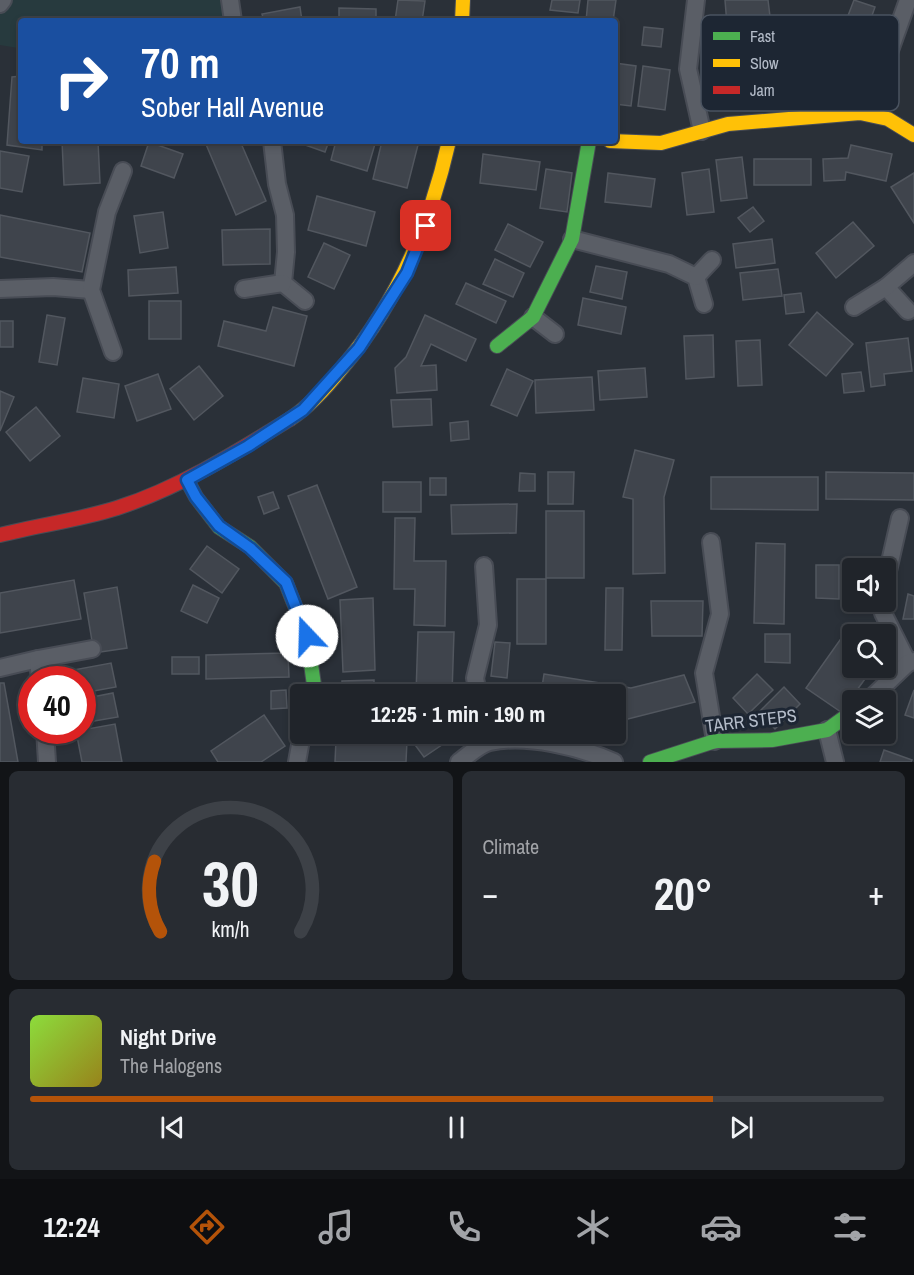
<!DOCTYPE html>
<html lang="en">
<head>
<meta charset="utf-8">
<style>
	body { margin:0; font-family:"Archivo Narrow",sans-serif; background:#282c32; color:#f1f3f6; height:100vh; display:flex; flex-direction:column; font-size:22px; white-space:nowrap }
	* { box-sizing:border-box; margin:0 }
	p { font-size:20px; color:#a2a4a8 }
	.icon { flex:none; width:33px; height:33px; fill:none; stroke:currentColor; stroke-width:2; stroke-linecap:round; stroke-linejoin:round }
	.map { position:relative; height:762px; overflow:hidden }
	.side { display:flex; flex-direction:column; gap:9px; padding:9px; background:#121417; flex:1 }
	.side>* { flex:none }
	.hud { position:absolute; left:18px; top:18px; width:600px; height:126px; border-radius:6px; box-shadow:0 3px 9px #0003,0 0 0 2px #3d4147; background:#1a4fa0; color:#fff; overflow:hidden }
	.fabs { position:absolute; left:842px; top:558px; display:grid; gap:12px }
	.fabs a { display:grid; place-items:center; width:54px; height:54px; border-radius:6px; background:#20242a; box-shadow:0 3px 9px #0003,0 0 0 2px #3d4147; font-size:30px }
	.speed { position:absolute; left:18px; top:666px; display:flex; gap:12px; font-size:30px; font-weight:700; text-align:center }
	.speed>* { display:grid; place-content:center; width:78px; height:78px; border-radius:50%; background:#20242a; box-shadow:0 3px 9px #0003,0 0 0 2px #3d4147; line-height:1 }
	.speed .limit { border:9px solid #d22; background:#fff; color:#111 }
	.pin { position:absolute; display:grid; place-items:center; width:51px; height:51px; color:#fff; margin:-26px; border-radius:12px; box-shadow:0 3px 9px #0006 }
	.me { position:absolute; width:66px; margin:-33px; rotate:339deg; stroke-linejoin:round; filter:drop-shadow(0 0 4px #0008) }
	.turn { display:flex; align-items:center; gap:21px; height:126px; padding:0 24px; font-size:27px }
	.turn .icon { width:78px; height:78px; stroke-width:2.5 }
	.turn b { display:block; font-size:42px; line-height:51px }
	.big { font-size:45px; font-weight:700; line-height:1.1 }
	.side .widget { flex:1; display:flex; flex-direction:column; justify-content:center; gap:9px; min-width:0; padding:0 21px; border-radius:9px; background:#282c32 }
	.side .dial { align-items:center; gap:0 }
	.dial svg { height:156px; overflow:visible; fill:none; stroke:#3d4147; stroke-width:7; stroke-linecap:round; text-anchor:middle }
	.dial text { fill:#f1f3f6; stroke:none }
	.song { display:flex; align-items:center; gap:18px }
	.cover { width:72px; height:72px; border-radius:9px; background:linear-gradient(135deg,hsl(90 70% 55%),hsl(50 70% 35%)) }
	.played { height:6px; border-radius:3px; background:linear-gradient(90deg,#b45309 80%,#3d4147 80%) }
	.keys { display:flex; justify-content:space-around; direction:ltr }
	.heat { display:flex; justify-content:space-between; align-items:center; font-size:33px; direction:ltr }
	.side .tiles { flex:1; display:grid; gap:9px; grid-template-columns:1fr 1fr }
	.widget:last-child { grid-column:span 2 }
	.trip { position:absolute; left:290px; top:684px; width:336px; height:60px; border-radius:6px; background:#20242a; box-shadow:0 3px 9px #0003,0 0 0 2px #3d4147; font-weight:700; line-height:60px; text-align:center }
	.menu { display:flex; height:96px; justify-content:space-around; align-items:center; background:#0d0e11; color:#a2a4a8 }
	.menu .icon { width:42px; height:42px }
	.menu .on { color:#b45309 }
	.menu b { font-size:27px; color:#f1f3f6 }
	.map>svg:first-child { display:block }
</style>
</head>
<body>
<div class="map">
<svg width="914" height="762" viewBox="0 0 914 762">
	<rect width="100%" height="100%" fill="#2a3038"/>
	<polygon fill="#273a3e" points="0,0 230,0 233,21 21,21 21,47 18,48 0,45"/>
	<g fill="#3f444c" stroke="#52575f" stroke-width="1.5">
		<polygon points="398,0 425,1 422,21 395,21"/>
		<polygon points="552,0 580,0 578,13 550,10"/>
		<polygon points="588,0 616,0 613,21 586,21"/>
		<polygon points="725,0 768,0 776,66 724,72 721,48 755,44 753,23 727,25"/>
		<polygon points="854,0 875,7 858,55 836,47"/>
		<polygon points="300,7 302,21 264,21 262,14"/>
		<polygon points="339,8 376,9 376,21 339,21"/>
		<polygon points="644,27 663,29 661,47 642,45"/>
		<polygon points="615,63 636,66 631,106 615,104"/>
		<polygon points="643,66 670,70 665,110 638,106"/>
		<polygon points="21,76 21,141 42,141 42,150 7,145 12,77"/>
		<polygon points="62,141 98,141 100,183 64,185"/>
		<polygon points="240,141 266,201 236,215 205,142"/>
		<polygon points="294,141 329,141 325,152"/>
		<polygon points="336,141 366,141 375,144 367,171 331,160"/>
		<polygon points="382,141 419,141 407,188 373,179"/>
		<polygon points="149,142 183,154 174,178 141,166"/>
		<polygon points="851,145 892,154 886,181 846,172 845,180 824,181 823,159 848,158"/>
		<polygon points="0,151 29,156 22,192 0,188"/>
		<polygon points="483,154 540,162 536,190 480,183"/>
		<polygon points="742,157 747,198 721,201 716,160"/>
		<rect x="754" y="159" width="57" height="26"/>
		<polygon points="546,169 572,173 567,212 540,208"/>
		<polygon points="709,169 714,212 687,215 682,173"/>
		<polygon points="608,173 655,179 651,207 605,202"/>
		<polygon points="914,173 914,223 891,187"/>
		<polygon points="317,196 375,212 366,246 308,230"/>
		<polygon points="753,207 764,221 750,232 738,218"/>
		<polygon points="163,212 168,248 140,253 134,216"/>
		<polygon points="0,215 90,233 82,272 0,257"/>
		<polygon points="853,222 874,246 836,278 816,253"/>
		<polygon points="508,224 543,242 530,267 495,250"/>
		<polygon points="270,229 270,264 223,265 222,230"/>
		<polygon points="772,239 775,263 736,268 733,244"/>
		<polygon points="324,243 350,255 334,289 308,277"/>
		<polygon points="495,259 524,273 513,297 483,284"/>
		<polygon points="596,266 627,272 622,299 590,292"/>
		<polygon points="176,267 178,293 129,296 128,270"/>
		<polygon points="778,269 782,296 743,300 740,273"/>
		<polygon points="466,283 506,301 496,323 456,304"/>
		<polygon points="801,293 804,312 786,314 784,295"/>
		<polygon points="583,298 626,307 621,334 578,325"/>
		<rect x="149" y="301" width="32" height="38"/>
		<polygon points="273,307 307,316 294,366 218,346 224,321 266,331"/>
		<polygon points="817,312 853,344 826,376 789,345"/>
		<polygon points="47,315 65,318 57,365 39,362"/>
		<polygon points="425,315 476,339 466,361 431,344 421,366 436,365 437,390 397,393 395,368 406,357"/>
		<rect x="0" y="321" width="13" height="26"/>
		<polygon points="713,335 714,377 686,379 684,336"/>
		<polygon points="908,338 912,371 884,374 885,385 871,387 866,343"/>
		<polygon points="760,340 762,385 738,386 736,341"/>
		<polygon points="199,366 223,396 194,420 170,389"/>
		<polygon points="645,368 647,397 600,400 598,371"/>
		<polygon points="507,369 533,381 517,416 491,405"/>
		<polygon points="861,372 864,391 844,393 842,374"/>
		<polygon points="158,374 171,409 137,421 125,386"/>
		<polygon points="592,377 594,410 536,413 535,380"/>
		<polygon points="83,378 119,384 114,418 77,412"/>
		<polygon points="0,391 14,397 0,431"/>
		<polygon points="431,399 432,425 393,427 391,400"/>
		<polygon points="36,407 60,436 30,461 6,432"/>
		<polygon points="468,421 469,439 451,441 450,423"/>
		<polygon points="635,450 674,460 664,497 665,573 633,574 633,499 623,497"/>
		<polygon points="548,472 574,472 573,504 548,504"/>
		<polygon points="826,472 914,473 914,500 826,499"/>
		<polygon points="520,473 535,474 535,491 519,491"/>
		<polygon points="711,477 818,477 818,510 711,509"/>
		<rect x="430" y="478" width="16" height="17"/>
		<rect x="383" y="482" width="38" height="30"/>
		<polygon points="317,485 357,587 328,599 288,496"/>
		<polygon points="273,492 279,508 264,514 258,497"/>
		<polygon points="517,504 516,533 452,534 451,505"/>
		<polygon points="546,511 584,511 584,578 546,578 546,644 517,644 517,579 546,579"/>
		<polygon points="395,518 415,518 414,561 446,561 445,626 414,625 415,589 394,589"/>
		<polygon points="756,543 785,544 784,624 754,623"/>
		<polygon points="207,546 239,569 222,593 190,569"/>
		<polygon points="845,561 867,561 867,568 852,568 852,598 845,598"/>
		<polygon points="816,565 839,565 839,599 816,598"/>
		<polygon points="74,580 81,619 0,633 0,593"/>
		<polygon points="193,585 219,598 207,623 181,611"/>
		<polygon points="117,587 127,648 94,653 84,593"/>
		<polygon points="606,588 623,588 622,650 605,650"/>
		<polygon points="908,594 914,596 914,619 903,619"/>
		<polygon points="373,598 375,670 343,672 340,600"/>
		<polygon points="651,601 703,601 702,636 652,636"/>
		<polygon points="852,623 867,634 852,634 852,668 873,668 841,712 806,688"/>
		<polygon points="418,632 454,632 452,694 416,694"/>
		<polygon points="765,634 790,634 790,663 765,662"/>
		<polygon points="495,642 510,643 507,678 491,676"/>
		<polygon points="288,653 289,677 206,679 206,655"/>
		<rect x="172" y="657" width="27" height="17"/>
		<polygon points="111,663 116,687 82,693 82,680 70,680 68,671"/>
		<polygon points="544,674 631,688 684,675 695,702 624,720 615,719 615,694 541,694"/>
		<polygon points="757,674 773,690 748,714 733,698"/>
		<polygon points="374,680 374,694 342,694 342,681"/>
		<polygon points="0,683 4,683 18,762 0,762"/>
		<polygon points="784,687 800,704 775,729 759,712"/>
		<polygon points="286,690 287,708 271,709 271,691"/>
		<polygon points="914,690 914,718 905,715"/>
		<polygon points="113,693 118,717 82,723 82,699"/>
		<polygon points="264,715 285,746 261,762 218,762 211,751"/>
		<polygon points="115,724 122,762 82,762 76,731"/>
		<polygon points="407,734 458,734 424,757"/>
		<polygon points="336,740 407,741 406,762 335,762"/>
		<polygon points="884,750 912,760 911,762 880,762"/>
	</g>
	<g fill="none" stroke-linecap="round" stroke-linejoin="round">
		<g stroke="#484c55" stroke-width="20">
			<g id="street">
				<polyline points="230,0 233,21"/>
				<polyline points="696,0 688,69 702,131"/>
				<polyline points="0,4 3,0"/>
				<polyline points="875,114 884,67 908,0"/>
				<polyline points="272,141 277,184 285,215 286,252 283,283 305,301"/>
				<polyline points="572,239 669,264 696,277 704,304"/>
				<polyline points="696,277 712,260"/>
				<polyline points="886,287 908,311"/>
				<polyline points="0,289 53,287 91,290"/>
				<polyline points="244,289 283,283"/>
				<polyline points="854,307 886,287 914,263"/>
				<polyline points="533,317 555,334"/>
				<polyline points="113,352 91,290 107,212 123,171"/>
				<polyline points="711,542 720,614 704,673 715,741"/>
				<polyline points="885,584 900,518"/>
				<polyline points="884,602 883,613 908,663"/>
				<polyline points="0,668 38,659"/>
				<polyline points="40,680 38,659 92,649"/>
				<polyline points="478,694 475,678 488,625 484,566"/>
				<polyline points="869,700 908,663 914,661"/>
				<polyline points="45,730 47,762"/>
				<polyline points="827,730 835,762"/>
				<polyline points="297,762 302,734"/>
				<path d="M459,762C467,756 480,744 490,742C527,734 580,747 614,762"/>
			</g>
		</g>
		<g stroke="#484c55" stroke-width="16">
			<g id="fast">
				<polyline points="497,346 533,317 572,239 589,141"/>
				<polyline points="187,480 196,497 219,527 250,547 286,583 307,636 314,685 311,694"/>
				<polyline points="650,762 715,741 772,740 827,730 852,712"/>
			</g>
		</g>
		<g stroke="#484c55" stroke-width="16">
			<g id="slow">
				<polyline points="462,21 463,0"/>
				<polyline points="610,141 661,143 728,124 860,113 888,119 914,135"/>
				<path d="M290,419C310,406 327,387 342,368C398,302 430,225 449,141"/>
			</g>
		</g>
		<g stroke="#484c55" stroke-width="16">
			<path id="jam" d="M0,535C39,525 79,520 117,508C179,488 235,453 290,419"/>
		</g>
		<use href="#street" stroke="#5a5e66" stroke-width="16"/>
		<use href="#fast" stroke="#4caf50" stroke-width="14"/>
		<use href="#slow" stroke="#ffc107" stroke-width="14"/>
		<use href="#jam" stroke="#c62828" stroke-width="14"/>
	</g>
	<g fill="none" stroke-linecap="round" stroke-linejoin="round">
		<g stroke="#114b97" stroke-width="15">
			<polyline id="route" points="307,636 286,582 250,548 219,526 196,497 187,480 248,446 303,410 359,348 407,273 426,226"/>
		</g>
		<use href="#route" stroke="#1a73e8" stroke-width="10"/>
	</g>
	<g text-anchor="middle" stroke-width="6" stroke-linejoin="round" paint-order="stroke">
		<g font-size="18" fill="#b4bcc9" stroke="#1d2633">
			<text transform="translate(751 721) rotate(-7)" y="6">TARR STEPS</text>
		</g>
	</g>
	<rect x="701" y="15" width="198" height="96" rx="9" fill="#1d2633" stroke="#4a5360" stroke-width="1.5"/>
	<rect x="713" y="32" width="27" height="8" fill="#4caf50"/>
	<rect x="713" y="59" width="27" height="8" fill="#ffc107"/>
	<rect x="713" y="86" width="27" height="8" fill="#c62828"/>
	<g font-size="16" fill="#b4bcc9">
		<text x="750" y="42">Fast</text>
		<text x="750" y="69">Slow</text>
		<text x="750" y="96">Jam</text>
	</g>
</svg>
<div class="fabs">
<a><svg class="icon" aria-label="sound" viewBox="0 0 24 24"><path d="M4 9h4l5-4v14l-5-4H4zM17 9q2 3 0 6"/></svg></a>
<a><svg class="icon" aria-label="search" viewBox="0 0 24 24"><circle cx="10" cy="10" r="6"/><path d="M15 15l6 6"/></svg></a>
<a><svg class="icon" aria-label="layers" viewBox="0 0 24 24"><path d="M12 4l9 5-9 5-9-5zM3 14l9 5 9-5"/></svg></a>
</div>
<div class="speed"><div class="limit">40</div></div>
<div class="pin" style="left:426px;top:226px;background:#d93025"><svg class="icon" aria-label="arrive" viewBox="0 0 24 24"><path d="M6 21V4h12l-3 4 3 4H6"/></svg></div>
<svg class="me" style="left:307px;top:636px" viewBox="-20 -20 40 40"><circle r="19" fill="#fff"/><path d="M0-13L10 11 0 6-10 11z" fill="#1a73e8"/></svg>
<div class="trip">12:25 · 1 min · 190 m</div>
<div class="hud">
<div class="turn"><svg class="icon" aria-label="right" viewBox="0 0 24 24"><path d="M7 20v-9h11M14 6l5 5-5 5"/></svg><div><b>70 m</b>Sober Hall Avenue</div></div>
</div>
</div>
<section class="side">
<div class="tiles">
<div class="widget dial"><svg viewBox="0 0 100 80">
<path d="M14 69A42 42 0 1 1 86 69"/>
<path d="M14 69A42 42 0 0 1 11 33" stroke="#b45309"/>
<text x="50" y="56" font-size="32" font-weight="700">30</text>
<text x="50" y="72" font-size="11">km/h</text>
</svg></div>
<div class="widget"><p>Climate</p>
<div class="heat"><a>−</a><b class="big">20°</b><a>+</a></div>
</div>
<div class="widget">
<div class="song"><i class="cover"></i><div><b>Night Drive</b><p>The Halogens</p></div></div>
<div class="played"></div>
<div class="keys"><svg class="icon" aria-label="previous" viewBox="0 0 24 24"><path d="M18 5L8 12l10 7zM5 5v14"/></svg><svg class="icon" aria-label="pause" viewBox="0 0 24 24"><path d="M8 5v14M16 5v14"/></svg><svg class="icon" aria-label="next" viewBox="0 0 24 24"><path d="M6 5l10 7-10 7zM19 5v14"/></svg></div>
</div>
</div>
</section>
<nav class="menu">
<b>12:24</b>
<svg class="icon on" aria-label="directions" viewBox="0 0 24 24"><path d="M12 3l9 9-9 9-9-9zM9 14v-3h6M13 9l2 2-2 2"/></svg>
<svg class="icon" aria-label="music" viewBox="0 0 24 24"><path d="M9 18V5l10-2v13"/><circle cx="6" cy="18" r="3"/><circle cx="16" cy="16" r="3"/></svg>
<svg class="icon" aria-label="phone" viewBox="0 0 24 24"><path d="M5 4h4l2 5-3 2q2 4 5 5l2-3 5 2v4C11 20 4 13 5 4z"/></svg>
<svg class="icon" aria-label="climate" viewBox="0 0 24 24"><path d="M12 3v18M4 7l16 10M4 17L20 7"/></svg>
<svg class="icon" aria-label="car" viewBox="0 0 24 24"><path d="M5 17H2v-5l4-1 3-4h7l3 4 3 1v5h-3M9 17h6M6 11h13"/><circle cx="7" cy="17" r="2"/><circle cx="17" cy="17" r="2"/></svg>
<svg class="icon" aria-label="filters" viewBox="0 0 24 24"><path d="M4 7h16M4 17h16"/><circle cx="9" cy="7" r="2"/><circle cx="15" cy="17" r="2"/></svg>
</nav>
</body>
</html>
